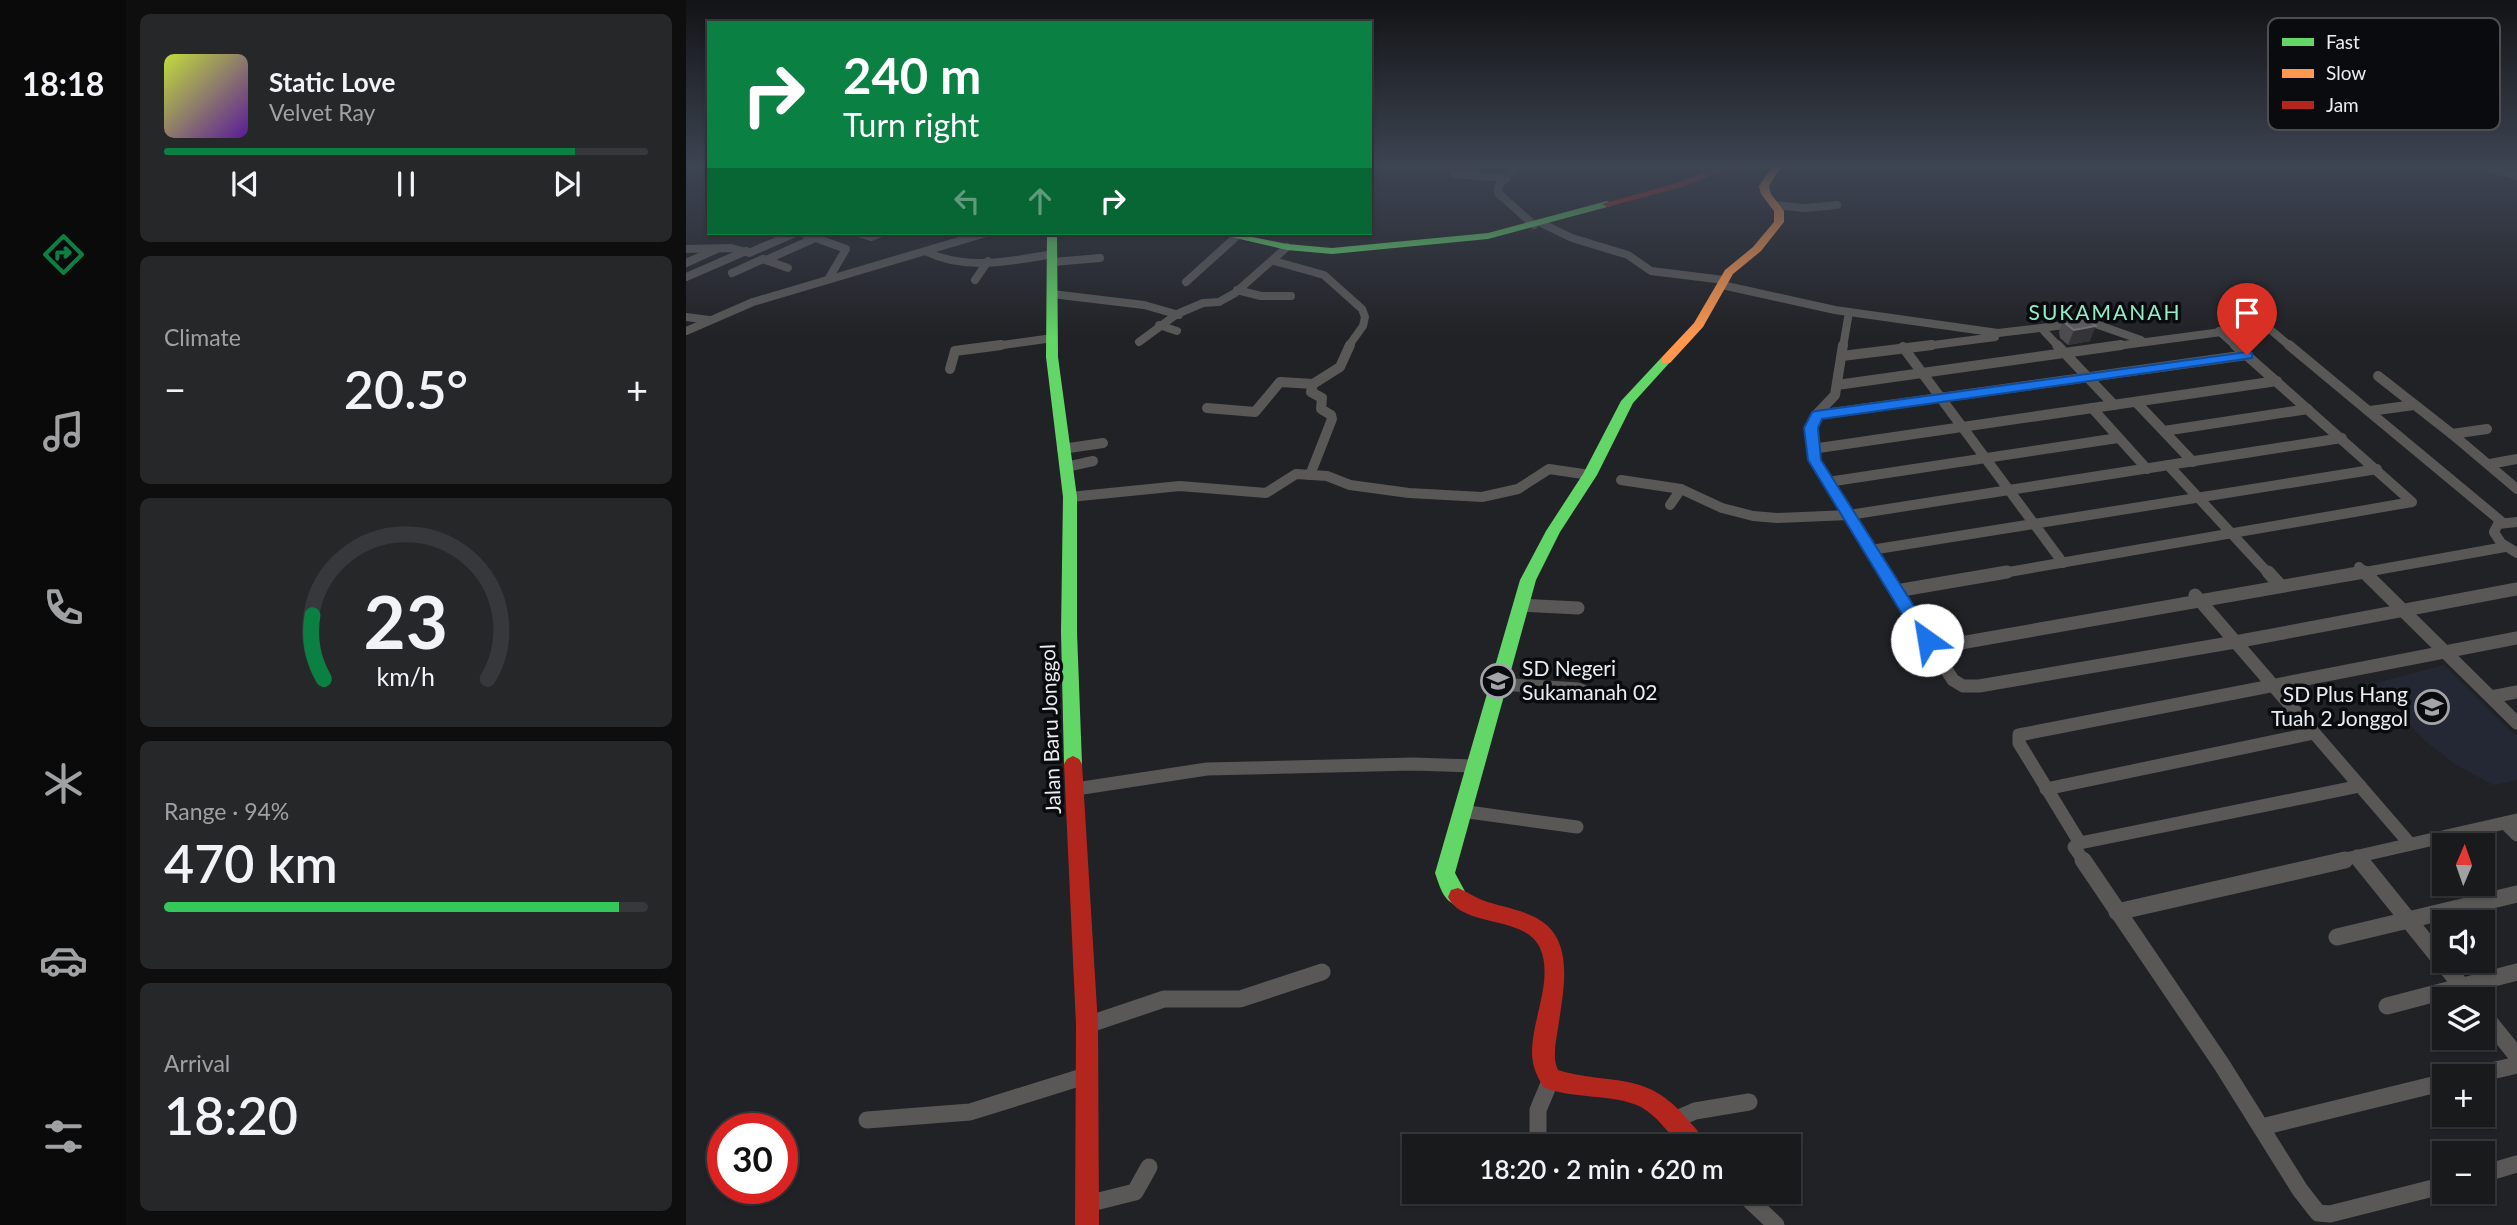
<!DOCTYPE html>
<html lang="en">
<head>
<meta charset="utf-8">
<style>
	body { margin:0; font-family:Lato,sans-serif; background:#262729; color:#f1f3f6; height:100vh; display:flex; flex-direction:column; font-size:26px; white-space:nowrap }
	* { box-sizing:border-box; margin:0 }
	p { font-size:23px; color:#9fa1a3 }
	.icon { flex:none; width:38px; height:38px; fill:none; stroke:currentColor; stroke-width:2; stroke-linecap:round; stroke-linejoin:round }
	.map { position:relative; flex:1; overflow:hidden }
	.panel { display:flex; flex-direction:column; gap:14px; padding:14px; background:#0e0e0f; width:560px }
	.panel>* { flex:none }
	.top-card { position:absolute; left:21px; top:21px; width:665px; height:214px; border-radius:0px; box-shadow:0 2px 5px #0004,0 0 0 2px #37383b; background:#0b8043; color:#fff; overflow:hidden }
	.needle { width:46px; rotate:2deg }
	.controls { position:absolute; left:1746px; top:833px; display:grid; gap:14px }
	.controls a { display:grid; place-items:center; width:63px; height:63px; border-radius:0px; background:#191a1c; box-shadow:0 2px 5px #0004,0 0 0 2px #37383b; font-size:35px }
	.speed { position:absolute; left:21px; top:1113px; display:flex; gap:14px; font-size:35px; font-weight:700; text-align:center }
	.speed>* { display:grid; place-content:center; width:91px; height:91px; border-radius:50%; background:#191a1c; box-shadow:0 2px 5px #0004,0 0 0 2px #37383b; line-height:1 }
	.speed .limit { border:10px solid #d22; background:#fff; color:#111 }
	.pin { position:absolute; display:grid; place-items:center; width:60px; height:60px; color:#fff; margin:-72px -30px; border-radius:50% 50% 50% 0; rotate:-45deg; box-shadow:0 0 7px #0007 }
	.pin .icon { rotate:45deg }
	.me { position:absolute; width:77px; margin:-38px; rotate:328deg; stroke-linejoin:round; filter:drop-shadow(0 0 5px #0008) }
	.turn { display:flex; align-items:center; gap:24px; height:147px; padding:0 21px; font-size:32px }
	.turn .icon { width:91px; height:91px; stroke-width:2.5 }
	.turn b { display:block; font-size:49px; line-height:60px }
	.lanes { display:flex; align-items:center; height:66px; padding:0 21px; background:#0003; justify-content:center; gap:35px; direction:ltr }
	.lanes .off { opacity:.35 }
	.big { font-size:52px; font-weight:600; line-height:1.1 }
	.panel .widget { flex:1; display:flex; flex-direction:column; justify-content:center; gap:10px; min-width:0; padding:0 24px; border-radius:10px; background:#262729 }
	.panel .dial { align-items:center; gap:0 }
	.dial svg { height:182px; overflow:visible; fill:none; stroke:#37383b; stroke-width:7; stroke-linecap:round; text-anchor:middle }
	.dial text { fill:#f1f3f6; stroke:none }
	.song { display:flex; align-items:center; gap:21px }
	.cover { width:84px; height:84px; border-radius:10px; background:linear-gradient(135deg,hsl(70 70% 55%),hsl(270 70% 35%)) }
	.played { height:7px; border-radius:4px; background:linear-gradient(90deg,#0b8043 85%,#37383b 85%) }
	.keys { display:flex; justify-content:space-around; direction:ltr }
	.heat { display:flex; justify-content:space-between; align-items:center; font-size:38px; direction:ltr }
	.charge { height:10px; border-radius:5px; background:linear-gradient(90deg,#34c759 94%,#37383b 0) }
	.trip { position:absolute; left:716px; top:1134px; width:399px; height:70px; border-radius:0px; background:#191a1c; box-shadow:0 2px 5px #0004,0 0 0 2px #37383b; font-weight:600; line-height:70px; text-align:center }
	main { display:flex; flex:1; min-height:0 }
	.tabs { display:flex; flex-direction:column; width:126px; justify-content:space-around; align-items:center; background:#0a0a0b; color:#9fa1a3 }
	.tabs .icon { width:49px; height:49px }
	.tabs .current { color:#0b8043 }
	.tabs b { font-size:32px; color:#f1f3f6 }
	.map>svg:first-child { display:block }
</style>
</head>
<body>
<main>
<nav class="tabs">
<b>18:18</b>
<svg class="icon current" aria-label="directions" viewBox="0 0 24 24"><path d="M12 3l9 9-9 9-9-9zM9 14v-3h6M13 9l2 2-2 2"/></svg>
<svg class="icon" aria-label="music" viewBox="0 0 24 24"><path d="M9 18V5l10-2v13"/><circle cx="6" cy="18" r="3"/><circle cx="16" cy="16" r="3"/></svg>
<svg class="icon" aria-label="phone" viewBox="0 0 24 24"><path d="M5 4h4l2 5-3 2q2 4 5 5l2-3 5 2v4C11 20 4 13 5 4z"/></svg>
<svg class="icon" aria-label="climate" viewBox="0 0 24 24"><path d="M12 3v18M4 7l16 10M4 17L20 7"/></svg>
<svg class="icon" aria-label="car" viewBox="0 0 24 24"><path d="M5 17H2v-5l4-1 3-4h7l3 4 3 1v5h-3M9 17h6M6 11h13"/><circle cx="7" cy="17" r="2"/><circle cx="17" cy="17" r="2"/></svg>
<svg class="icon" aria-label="filters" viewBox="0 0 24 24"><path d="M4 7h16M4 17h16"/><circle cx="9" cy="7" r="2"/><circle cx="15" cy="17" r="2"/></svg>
</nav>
<section class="panel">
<div class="widget">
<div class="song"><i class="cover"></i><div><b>Static Love</b><p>Velvet Ray</p></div></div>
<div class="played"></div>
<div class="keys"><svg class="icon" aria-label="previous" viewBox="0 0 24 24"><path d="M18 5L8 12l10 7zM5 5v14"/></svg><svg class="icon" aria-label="pause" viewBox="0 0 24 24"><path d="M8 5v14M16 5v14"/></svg><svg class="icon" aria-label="next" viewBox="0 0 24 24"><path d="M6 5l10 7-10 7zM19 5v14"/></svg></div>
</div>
<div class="widget"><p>Climate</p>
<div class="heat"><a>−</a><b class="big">20.5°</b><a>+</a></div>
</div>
<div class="widget dial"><svg viewBox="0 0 100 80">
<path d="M14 69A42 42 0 1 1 86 69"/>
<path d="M14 69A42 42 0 0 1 9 41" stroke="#0b8043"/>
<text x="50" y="56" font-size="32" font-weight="700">23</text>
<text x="50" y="72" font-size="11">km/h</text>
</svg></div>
<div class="widget"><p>Range · 94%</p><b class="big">470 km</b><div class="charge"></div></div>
<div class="widget"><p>Arrival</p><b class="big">18:20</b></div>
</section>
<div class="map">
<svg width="1831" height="1225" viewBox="0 0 1831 1225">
	<rect width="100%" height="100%" fill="#212226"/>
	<polygon fill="#242835" points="1758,665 1831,737 1831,780 1807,785 1769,764 1738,740 1686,684"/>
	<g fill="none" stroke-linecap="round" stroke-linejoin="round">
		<g stroke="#595857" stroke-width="8">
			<polyline points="828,167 812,187 812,193 848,225"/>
			<polyline points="1800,167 1831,176"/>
			<polyline points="768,174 821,178"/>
			<polyline points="1088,205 1119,208 1151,205"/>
			<polyline points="855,223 886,238 942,255 965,271 1038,280"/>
			<polyline points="116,233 160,249 143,278"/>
			<polyline points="172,233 185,237 195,233"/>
			<polyline points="0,249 45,248 63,253 109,233"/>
			<path d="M241,252C280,271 326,261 367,254"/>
			<polyline points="77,259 102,268"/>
			<polyline points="80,260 129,238"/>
			<polyline points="588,261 638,275 676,309 679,317 677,326 662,347"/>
			<polyline points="367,262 414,258"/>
			<polyline points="0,263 31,249"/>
			<polyline points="46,273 77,259"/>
			<polyline points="0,277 60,251"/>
			<polyline points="289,280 302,261"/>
			<polyline points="500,282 551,236"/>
			<polyline points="1036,285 1149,310 1312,333 1404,322 1455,340"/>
			<polyline points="551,290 575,296 605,296"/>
			<polyline points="366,294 458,305 493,315"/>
			<polyline points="0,317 23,320"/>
			<polyline points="473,325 491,331"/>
			<polyline points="0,331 67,302 300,233"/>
			<polyline points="1358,331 1373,347"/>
			<polyline points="1533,331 1551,347"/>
			<polyline points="453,342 491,314 517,303 533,302 549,293 601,247"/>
			<polyline points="302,347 367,338"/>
			<polyline points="1157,347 1163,312"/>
			<polyline points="1232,347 1309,337"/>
			<polyline points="1423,347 1580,326 1605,347"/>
		</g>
		<g stroke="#595857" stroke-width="10">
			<polyline points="1157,345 1149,395 1130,415 1125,428 1129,460 1200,574"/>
			<polyline points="1371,345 1428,405"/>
			<polyline points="1603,345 1816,522"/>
			<polyline points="1217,347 1377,563"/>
			<polyline points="1156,356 1246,345"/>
			<polyline points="264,369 269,351 315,345"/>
			<polyline points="1692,376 1766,434"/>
			<polyline points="1151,385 1435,345"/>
			<polyline points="1450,402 1507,462"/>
			<polyline points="521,408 569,412 594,382 627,384"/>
			<polyline points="1406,408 1461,469"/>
			<polyline points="1684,411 1728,405"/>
			<polyline points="1131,415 1561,355"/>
			<polyline points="1801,429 1766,434 1831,489"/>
			<polyline points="1478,431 1622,409"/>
			<polyline points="376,449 417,443"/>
			<polyline points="1126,449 1591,381"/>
			<polyline points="1804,464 1831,459"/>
			<polyline points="1483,466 1583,574"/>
			<polyline points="380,467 407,461"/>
			<polyline points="624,475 646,419 645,415 635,409 636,398 625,392 627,384 654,367 664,345"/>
			<polyline points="935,480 995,489 1036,508 1067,516 1091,518 1163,515 1656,438"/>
			<polyline points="1142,482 1432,438"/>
			<polyline points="384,497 494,486 580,493 610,474 641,476 664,485 723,493 796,497 832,489 863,469 904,475"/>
			<polyline points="984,505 995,489"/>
			<polyline points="1831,522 1812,524 1808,532 1815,543 1831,553"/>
			<polyline points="1185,550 1691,469"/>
			<polyline points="1673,567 1680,574"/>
			<polyline points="1311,574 1726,502 1549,345"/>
			<polyline points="1668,574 1819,547"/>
		</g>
		<g stroke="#595857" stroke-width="13">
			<polyline points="1199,572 1267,680 1277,686 1293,686 1549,642 1831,589"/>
			<polyline points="1582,572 1595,586"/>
			<polyline points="1678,572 1831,723"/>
			<polyline points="1210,591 1321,572"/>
			<polyline points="1509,595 1724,844"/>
			<polyline points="835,605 892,608"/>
			<polyline points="1246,648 1678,572"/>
			<polyline points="813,684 892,689 902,693"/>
			<polyline points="1805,697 1831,692"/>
			<polyline points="390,789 521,769 727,764 787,766"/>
			<polyline points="1360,789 1628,733"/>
			<polyline points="775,811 891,827"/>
			<polyline points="1819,823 1831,835"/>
			<polyline points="1394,843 1333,743 1333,735 1831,638"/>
			<polyline points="1671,856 1675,861"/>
			<polyline points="1398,861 1388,847 1394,843 1674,786"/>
			<polyline points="1651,861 1831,820"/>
		</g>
		<g stroke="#595857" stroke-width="17">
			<polyline points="1397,860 1536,1065 1614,1190 1632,1213 1644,1214 1759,1185"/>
			<polyline points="1674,860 1786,999"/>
			<polyline points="1431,912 1659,860"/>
			<polyline points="1651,937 1831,894"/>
			<polyline points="1701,1006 1831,972"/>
			<polyline points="1797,1014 1831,1056"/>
			<polyline points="401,1025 478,999 554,999 636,972"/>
			<polyline points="1784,1076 1831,1065"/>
			<polyline points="181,1120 284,1112 399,1076"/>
			<polyline points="986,1121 1009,1111 1063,1102"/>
			<polyline points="1576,1127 1759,1082"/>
			<polyline points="852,1146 852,1110 865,1079"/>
			<polyline points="1797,1174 1831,1164"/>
			<polyline points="1055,1192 1090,1225"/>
			<polyline points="401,1204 449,1192 463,1167"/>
		</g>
		<g fill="#63d668" fill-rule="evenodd">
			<polygon points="921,201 926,204 925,206 802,239 646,254 601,250 528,233 547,233 601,244 646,248 802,233"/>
			<polygon points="361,233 371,233 372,357 391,497 391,632 396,764 393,769 387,772 381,769 378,764 375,632 377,497 360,357"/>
			<path d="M980,356L986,360L947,403L911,475L874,532L850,580L769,873L782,897L779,904L772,906C757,901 754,887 749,873L834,580L860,531L897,474L935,401L976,357Z"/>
		</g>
		<polygon fill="#ff974d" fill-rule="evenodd" points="1086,167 1095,167 1083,186 1085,194 1098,211 1098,222 1075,251 1047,274 1017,327 984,363 976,363 976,357 1008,323 1039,270 1067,247 1088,222 1088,211 1075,194 1073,186"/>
		<g fill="#b3261e" fill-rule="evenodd">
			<polygon points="1034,167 1047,167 996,187 921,207 916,204 990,183"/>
			<polygon points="387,756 393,759 396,764 412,1025 413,1225 389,1225 390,1025 378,764 381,759"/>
			<path d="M772,888C780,891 788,897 796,900C815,907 835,909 852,919C890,940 877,993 872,1028C870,1041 866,1058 872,1070C926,1086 960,1069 1002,1120C1009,1128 1017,1136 1021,1146H994C982,1132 971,1116 955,1107C926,1093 888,1100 857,1087C854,1081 850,1074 848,1067C838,1032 870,984 854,948C840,915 776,928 762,897L765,890Z"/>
		</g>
	</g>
	<polygon fill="#4d4b4e" points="1378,318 1404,341 1382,345 1374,338 1373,332"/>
	<polygon fill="#343337" points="1410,326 1404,341 1382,345 1388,330"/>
	<polygon fill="#5e5c60" stroke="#747377" stroke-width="2" points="1391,316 1402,319 1410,326 1388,330 1379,323 1378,318"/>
	<linearGradient id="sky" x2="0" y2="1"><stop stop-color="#121315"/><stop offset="0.49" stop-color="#3d4452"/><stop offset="1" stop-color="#3d4452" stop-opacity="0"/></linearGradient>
	<rect width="1831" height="338" fill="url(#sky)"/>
	<polygon fill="#1a73e8" stroke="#114b97" stroke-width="2" points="1561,352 1566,353 1566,358 1136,419 1132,428 1135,460 1247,636 1249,640 1241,647 1235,645 1122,460 1118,428 1126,412 1130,411"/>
	<defs>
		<g id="school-ring" transform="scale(1.75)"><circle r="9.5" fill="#090b0e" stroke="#a4a5ab" stroke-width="1.5"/><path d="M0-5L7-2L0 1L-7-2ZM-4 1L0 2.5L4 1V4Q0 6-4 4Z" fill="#a4a5ab"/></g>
	</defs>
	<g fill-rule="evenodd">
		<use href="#school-ring" x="812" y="681"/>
		<use href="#school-ring" x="1746" y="707"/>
	</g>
	<g text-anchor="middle" stroke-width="7" stroke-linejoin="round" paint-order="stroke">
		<g font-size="21" letter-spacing="2" fill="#94ecc7" stroke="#090b0e">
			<text x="1419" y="320">SUKAMANAH</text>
		</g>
		<g font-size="21" fill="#eaecf3" stroke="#090b0e" text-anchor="start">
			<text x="836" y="676">SD Negeri<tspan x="836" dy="24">Sukamanah 02</tspan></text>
			<text x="1722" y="702" text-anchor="end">SD Plus Hang<tspan x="1722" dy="24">Tuah 2 Jonggol</tspan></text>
		</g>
		<g font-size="21" fill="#eaecf3" stroke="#090b0e">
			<text transform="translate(365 729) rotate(-92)" y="7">Jalan Baru Jonggol</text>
		</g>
	</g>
	<rect x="1582" y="18" width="232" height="112" rx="10" fill="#090b0e" stroke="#4c4e53" stroke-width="2"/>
	<rect x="1596" y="38" width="32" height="8" fill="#63d668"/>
	<rect x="1596" y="69" width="32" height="9" fill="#ff974d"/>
	<rect x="1596" y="101" width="32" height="8" fill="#b3261e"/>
	<g font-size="19" fill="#eaecf3">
		<text x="1640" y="49">Fast</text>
		<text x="1640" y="80">Slow</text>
		<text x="1640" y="112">Jam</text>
	</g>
</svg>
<div class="controls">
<a><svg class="needle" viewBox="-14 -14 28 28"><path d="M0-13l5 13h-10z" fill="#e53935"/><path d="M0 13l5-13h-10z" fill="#9fa1a3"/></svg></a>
<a><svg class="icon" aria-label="sound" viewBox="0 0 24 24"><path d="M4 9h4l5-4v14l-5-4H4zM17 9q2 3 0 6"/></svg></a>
<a><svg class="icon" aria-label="layers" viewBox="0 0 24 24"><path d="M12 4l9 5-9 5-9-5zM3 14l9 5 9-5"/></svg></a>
<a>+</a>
<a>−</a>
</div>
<div class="speed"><div class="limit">30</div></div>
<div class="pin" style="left:1561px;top:355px;background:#d93025"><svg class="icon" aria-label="arrive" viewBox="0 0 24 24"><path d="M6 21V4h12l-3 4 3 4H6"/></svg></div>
<svg class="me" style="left:1241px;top:640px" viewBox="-20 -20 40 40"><circle r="19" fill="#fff"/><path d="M0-13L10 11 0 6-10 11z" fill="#1a73e8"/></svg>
<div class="trip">18:20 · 2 min · 620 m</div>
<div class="top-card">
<div class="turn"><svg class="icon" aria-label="right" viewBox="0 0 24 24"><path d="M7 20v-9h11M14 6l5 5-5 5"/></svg><div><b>240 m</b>Turn right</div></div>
<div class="lanes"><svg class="icon off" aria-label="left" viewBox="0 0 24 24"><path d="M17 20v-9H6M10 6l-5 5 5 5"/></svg><svg class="icon off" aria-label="ahead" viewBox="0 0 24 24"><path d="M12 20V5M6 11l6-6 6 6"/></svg><svg class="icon" aria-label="right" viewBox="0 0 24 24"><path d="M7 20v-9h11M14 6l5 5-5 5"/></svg></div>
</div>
</div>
</main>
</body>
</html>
